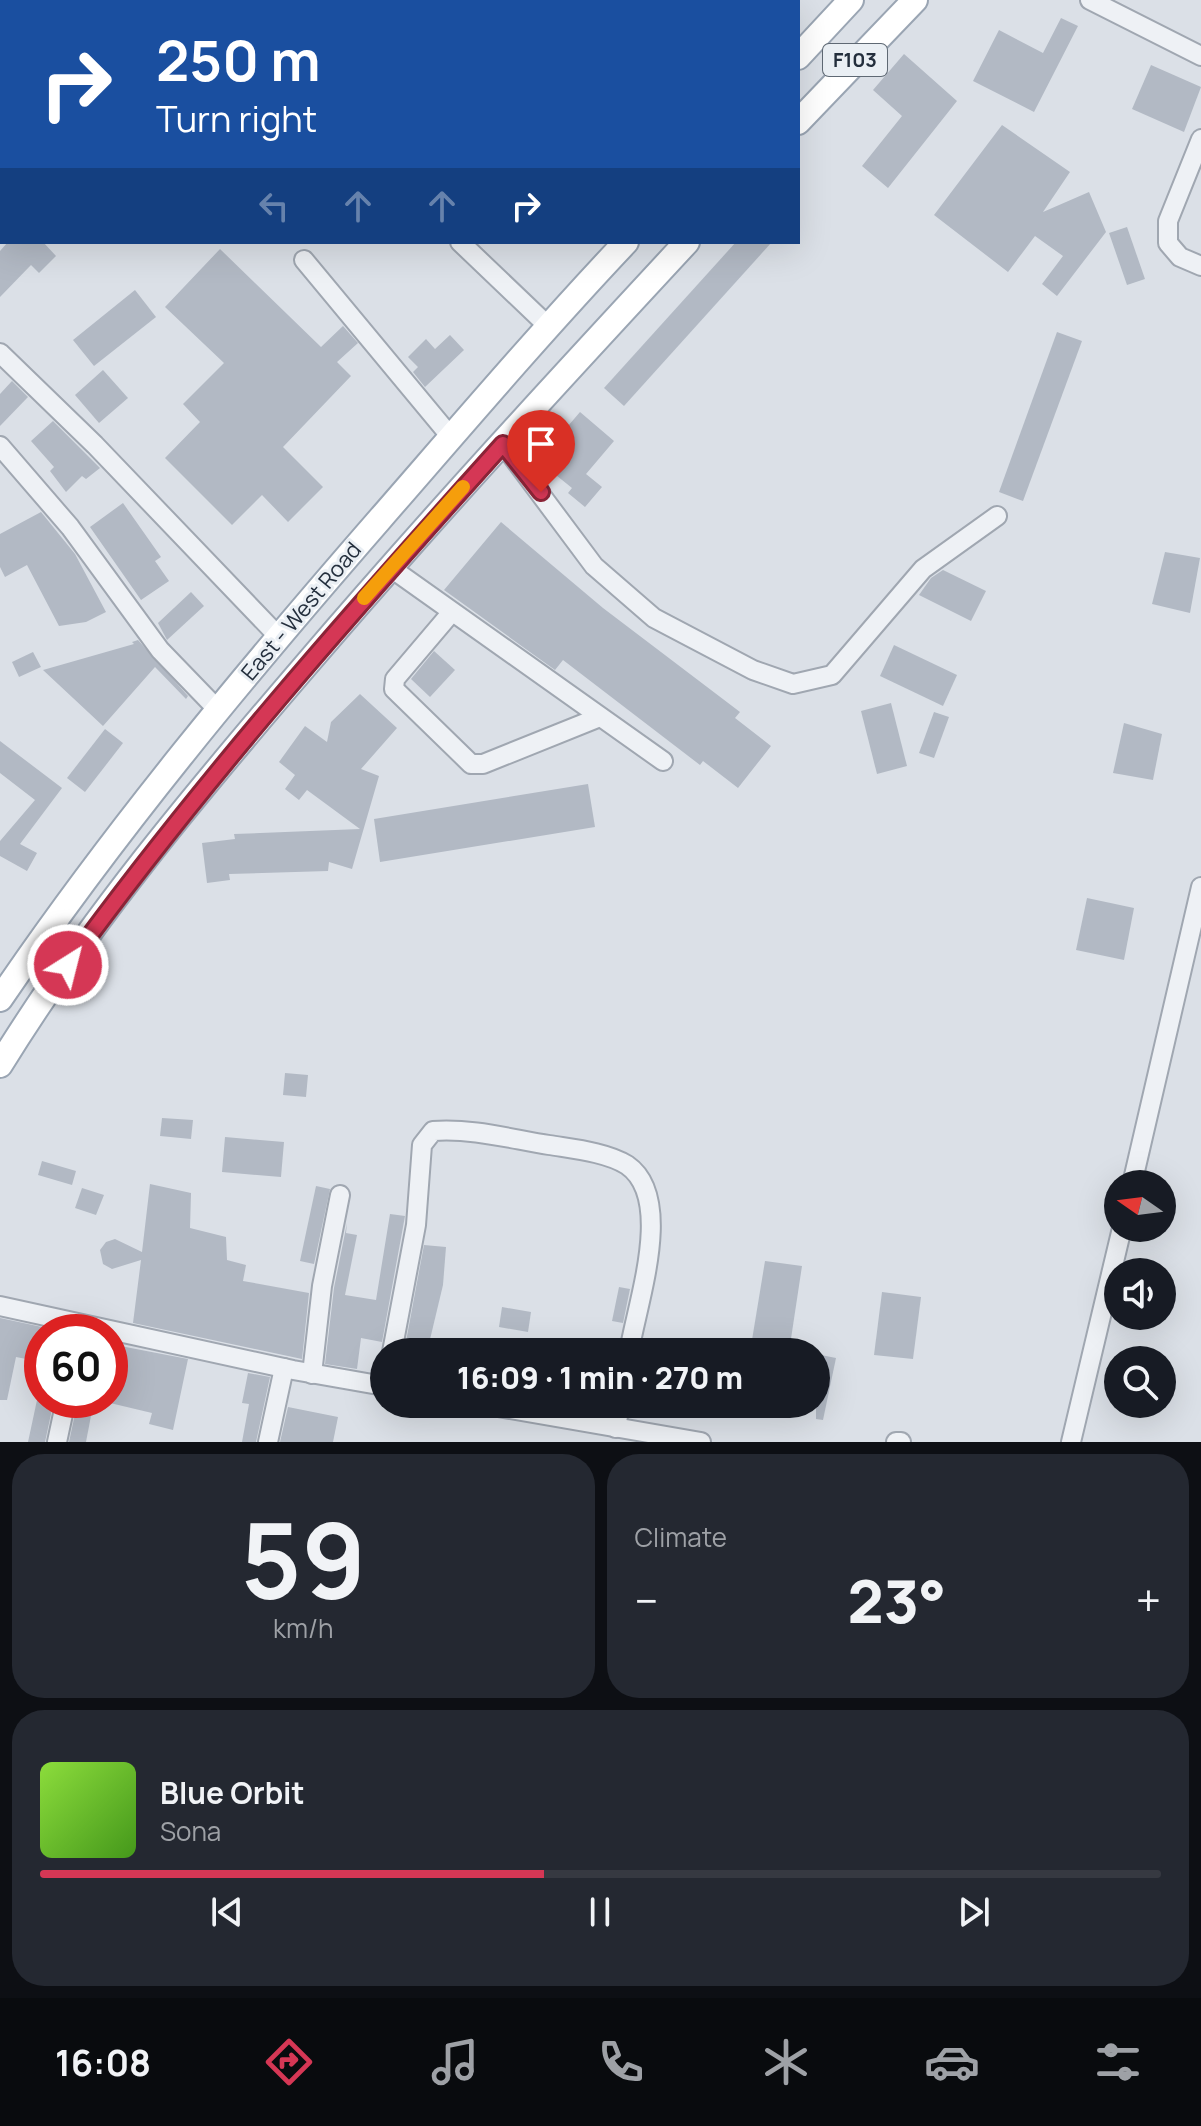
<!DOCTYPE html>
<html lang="en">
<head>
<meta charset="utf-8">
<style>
	body { margin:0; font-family:Manrope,sans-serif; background:#242831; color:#f1f3f6; height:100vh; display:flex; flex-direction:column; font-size:30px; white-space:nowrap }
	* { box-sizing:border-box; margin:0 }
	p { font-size:26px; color:#9ea1a6 }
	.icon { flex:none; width:44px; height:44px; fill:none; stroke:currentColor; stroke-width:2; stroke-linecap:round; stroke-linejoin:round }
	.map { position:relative; height:1442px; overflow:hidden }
	.panel { display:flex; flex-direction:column; gap:12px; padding:12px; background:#0d0f14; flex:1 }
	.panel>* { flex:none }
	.guide { position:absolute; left:0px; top:0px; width:800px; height:244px; box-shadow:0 8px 32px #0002; background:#1a4fa0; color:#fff; overflow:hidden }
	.needle { width:52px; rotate:284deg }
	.tools { position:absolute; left:1104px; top:1170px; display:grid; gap:16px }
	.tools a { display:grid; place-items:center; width:72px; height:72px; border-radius:50%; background:#171b24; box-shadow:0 8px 32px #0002; font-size:40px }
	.speed { position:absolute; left:24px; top:1314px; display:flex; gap:16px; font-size:40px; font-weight:700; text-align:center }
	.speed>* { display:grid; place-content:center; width:104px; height:104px; border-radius:50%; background:#171b24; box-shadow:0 8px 32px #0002; line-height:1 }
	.speed .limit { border:12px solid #d22; background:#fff; color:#111 }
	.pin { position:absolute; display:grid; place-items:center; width:68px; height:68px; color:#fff; margin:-82px -34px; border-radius:50% 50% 50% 0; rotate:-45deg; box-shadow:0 0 8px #0007 }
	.pin .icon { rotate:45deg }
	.me { position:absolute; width:88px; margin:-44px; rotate:36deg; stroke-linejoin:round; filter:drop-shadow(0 0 6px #0008) }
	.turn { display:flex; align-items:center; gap:28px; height:168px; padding:0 24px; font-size:36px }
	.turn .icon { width:104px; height:104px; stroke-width:2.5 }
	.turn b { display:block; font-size:56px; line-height:68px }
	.lanes { display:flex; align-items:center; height:76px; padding:0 24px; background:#0003; justify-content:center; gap:40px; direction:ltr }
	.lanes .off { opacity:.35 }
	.big { font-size:60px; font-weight:800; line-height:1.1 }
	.panel .tile { flex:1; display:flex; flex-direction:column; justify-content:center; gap:12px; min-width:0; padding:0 28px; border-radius:32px; background:#242831 }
	.panel .dial { align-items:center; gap:0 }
	.dial b { font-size:104px; line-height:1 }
	.song { display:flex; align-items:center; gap:24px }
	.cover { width:96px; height:96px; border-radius:12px; background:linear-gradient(135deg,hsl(90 70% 55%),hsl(100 70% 35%)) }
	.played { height:8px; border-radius:4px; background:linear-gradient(90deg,#d53755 45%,#363941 45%) }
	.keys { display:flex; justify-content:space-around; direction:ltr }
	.heat { display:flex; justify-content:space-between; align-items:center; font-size:44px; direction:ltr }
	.panel .tiles { flex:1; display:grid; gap:12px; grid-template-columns:1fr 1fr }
	.tile:last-child { grid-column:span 2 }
	.trip { position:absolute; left:370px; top:1338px; width:460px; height:80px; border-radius:40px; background:#171b24; box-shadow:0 8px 32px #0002; font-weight:800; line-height:80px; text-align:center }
	.tabs { display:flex; height:128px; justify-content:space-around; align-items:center; background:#090b0e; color:#9ea1a6 }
	.tabs .icon { width:56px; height:56px }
	.tabs .on { color:#d53755 }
	.tabs b { font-size:36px; color:#f1f3f6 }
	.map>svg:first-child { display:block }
</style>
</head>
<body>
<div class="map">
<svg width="1201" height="1442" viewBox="0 0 1201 1442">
	<rect width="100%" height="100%" fill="#dbe0e7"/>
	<g fill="#b2b9c4">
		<polygon points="1061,18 1078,26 1034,112 973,81 999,30 1043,53"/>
		<polygon points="904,54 957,101 888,188 862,166 902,116 873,90"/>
		<polygon points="1151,65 1201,87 1184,132 1132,109"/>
		<polygon points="1002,125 1070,172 1043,212 1089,192 1106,232 1057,296 1042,284 1063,256 1035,236 1008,272 934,215"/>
		<polygon points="1127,227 1145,279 1127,285 1109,233"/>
		<polygon points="8,242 43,242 56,256 39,273 31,265 0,297 0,251"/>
		<polygon points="736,242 772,242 624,406 604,388"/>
		<polygon points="220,249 321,347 343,326 358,343 337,362 351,376 283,447 323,487 288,522 262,495 232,525 165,458 200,422 183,404 224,363 165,307"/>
		<polygon points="135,290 156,317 94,366 73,340"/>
		<polygon points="1057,332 1082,341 1023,501 999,492"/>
		<polygon points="450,335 464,350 425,387 413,372 418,367 408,357 426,339 435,349"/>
		<polygon points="103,370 128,398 99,423 75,395"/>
		<polygon points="12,381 28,397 0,426 0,394"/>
		<polygon points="580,412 614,441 586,474 602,487 585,507 568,493 572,488 546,467 552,460 545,453"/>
		<polygon points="53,421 100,468 86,479 82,476 66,492 50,471 54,467 31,441"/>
		<polygon points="123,503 161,557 155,561 169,581 141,600 90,527"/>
		<polygon points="41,512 75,554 106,612 86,622 59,626 27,565 5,577 0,567 0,534"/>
		<polygon points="501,522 603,608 740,712 735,718 771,746 738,788 703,761 700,765 563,660 555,670 444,590"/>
		<polygon points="1165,552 1200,558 1190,613 1152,604"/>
		<polygon points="943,570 986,591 971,621 919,595 931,578"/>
		<polygon points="191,592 204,606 167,640 158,623"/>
		<polygon points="138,640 188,696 186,699 155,667 103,726 43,670 134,644 132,642"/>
		<polygon points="894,645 957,675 943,706 880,676"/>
		<polygon points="434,651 455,670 430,697 411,679"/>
		<polygon points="33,652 41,667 19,677 12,662"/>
		<polygon points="360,694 397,728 361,769 379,776 352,869 329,862 328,871 229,874 230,880 207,883 202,843 235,839 234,834 360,829 307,790 299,800 285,789 295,775 279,762 305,726 327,742 331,722"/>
		<polygon points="891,703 907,766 877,774 861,711"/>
		<polygon points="934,712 949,717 934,758 919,753"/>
		<polygon points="1124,723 1162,734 1153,780 1113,773"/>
		<polygon points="105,729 123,743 85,792 67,778"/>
		<polygon points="0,741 62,788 20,844 37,853 27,871 0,856 0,841 35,800 0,773"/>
		<polygon points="588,784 595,827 380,862 374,819"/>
		<polygon points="1087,898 1134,908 1124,960 1076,950"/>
		<polygon points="285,1073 308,1075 306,1097 283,1095"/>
		<polygon points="162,1118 193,1120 191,1139 160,1136"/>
		<polygon points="225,1137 284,1142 281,1177 222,1172"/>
		<polygon points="42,1161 76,1171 72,1185 38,1175"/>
		<polygon points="150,1184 191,1193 190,1228 226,1237 227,1260 246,1265 243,1281 309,1293 302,1359 133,1323 141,1260 112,1269 103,1264 100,1250 106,1242 115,1239 142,1252"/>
		<polygon points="316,1186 330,1189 314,1264 300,1261"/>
		<polygon points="82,1188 104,1195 96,1215 75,1208"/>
		<polygon points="390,1214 405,1216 382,1342 361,1338 357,1369 325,1364 334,1288 347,1223 346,1233 357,1235 345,1295 376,1300"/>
		<polygon points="424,1245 446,1247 443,1285 427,1352 404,1352"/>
		<polygon points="765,1261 802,1266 789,1352 750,1352"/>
		<polygon points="619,1287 630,1289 623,1323 612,1321"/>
		<polygon points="882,1292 921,1297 913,1359 874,1355"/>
		<polygon points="502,1307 531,1312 528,1332 499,1327"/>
		<polygon points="0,1318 42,1327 42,1362 16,1357 7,1400 0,1400"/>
		<polygon points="110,1344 188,1359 173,1430 149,1424 152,1413 110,1403"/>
		<polygon points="816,1354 836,1358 823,1420 816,1419"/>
		<polygon points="248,1373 270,1377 256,1442 242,1442 249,1404 242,1403"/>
		<polygon points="37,1400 54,1400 45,1442 28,1442"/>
		<polygon points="78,1400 94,1400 86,1442 69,1442"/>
		<polygon points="288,1407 338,1417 333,1442 280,1442"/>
	</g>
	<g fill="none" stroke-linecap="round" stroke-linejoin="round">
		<g stroke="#a0a7b1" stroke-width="22">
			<g id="minor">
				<polyline points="1090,0 1201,56"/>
				<polyline points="755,2 756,0"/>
				<polyline points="1201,139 1168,221 1168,243 1180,257 1201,266"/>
				<polyline points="460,242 548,326"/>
				<polyline points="304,260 451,437"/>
				<polyline points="0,353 95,445 279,637"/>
				<polyline points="503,444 594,566 654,618 753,670 793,684 832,675 923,569 997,516"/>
				<polyline points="0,446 70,527 160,650 218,710"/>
				<polyline points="391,568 663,761"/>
				<polyline points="451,613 395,679 394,689 471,764 483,764 600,717"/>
				<polyline points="1132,1184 1201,887"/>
				<polyline points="0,1306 293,1370 384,1386"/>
				<path d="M392,1352L416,1225L422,1145L433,1131C472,1128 511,1139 549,1145C573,1149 606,1152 627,1165C675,1198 637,1303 629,1352"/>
				<polyline points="312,1374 322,1286 340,1195"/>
				<polyline points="481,1404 701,1442"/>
				<polyline points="616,1428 620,1404"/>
				<polyline points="57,1442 66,1400"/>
				<polyline points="268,1442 284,1368"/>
				<polyline points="896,1442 901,1442"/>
				<polyline points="1071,1442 1122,1228"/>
			</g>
		</g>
		<g stroke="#9aa5b3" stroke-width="28">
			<g id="major">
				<polyline points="798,57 851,0"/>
				<polyline points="798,122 915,0"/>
				<path d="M0,999C115,830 246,673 380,519C461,426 541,332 626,242"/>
				<path d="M0,1065C88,922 197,792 306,665C429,521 558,381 687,242"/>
			</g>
		</g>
		<use href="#minor" stroke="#eef1f5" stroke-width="18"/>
		<use href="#major" stroke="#fff" stroke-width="24"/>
	</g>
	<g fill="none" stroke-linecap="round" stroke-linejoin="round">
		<g stroke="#8a2437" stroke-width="20">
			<path id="route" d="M68,965C202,781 351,613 503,444L541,492"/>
		</g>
		<use href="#route" stroke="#d53755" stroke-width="14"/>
		<polyline stroke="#f59e0b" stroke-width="14" points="364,598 463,487"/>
	</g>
	<g text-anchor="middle" stroke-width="6" stroke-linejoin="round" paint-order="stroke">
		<rect fill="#eaeff4" stroke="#5f6974" stroke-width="2" x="823" y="44" width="64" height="32" rx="6"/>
		<g font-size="20" font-weight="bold" fill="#242f3d">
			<text x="855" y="67">F103</text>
		</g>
		<g font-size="22" fill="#242f3d" stroke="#eaeff4">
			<text transform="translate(301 611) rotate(-50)" y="8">East - West Road</text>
		</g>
	</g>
</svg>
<div class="tools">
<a><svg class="needle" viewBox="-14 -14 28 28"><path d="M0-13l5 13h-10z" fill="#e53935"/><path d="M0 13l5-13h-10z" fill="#9ea1a6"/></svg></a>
<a><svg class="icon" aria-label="sound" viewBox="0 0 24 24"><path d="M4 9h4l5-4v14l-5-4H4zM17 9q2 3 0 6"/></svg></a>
<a><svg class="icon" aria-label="search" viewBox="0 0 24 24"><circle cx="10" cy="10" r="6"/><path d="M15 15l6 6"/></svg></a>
</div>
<div class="speed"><div class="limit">60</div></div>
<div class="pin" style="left:541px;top:492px;background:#d93025"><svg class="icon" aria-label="arrive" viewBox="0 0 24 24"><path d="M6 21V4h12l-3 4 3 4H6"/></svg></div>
<svg class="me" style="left:68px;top:965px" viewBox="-20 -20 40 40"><circle r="17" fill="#d53755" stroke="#fff" stroke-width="3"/><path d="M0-11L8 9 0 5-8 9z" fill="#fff"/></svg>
<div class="trip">16:09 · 1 min · 270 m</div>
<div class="guide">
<div class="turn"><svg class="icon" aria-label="right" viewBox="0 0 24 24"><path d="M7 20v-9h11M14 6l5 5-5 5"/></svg><div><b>250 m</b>Turn right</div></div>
<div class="lanes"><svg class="icon off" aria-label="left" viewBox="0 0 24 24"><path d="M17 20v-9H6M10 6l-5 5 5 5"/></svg><svg class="icon off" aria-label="ahead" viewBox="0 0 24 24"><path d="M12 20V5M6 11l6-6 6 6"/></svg><svg class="icon off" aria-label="ahead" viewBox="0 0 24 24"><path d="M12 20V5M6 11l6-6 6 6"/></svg><svg class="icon" aria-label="right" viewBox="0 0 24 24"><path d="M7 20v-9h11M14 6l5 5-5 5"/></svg></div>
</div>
</div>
<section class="panel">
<div class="tiles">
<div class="tile dial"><b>59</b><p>km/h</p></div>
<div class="tile"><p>Climate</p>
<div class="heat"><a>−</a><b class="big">23°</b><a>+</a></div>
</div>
<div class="tile">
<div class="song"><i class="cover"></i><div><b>Blue Orbit</b><p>Sona</p></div></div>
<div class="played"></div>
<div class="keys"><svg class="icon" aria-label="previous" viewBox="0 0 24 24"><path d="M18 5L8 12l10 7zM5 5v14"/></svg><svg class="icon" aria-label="pause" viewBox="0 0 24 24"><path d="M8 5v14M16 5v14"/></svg><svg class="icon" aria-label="next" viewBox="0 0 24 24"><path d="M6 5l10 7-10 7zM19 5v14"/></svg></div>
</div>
</div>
</section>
<nav class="tabs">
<b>16:08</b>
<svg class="icon on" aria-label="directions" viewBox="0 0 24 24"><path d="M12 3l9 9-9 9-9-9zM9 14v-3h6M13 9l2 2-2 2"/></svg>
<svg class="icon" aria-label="music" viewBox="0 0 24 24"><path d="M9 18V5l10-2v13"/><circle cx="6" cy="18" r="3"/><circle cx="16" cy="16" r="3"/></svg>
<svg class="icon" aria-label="phone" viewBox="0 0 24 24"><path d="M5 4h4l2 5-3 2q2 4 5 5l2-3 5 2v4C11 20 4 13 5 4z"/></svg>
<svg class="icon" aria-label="climate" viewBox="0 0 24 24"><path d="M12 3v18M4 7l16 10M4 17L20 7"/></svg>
<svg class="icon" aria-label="car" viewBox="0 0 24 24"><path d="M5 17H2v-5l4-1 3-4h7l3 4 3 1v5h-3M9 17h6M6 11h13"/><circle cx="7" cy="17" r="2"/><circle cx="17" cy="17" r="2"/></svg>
<svg class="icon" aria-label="filters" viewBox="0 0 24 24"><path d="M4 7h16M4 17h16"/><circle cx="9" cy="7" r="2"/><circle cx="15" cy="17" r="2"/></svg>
</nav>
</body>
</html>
